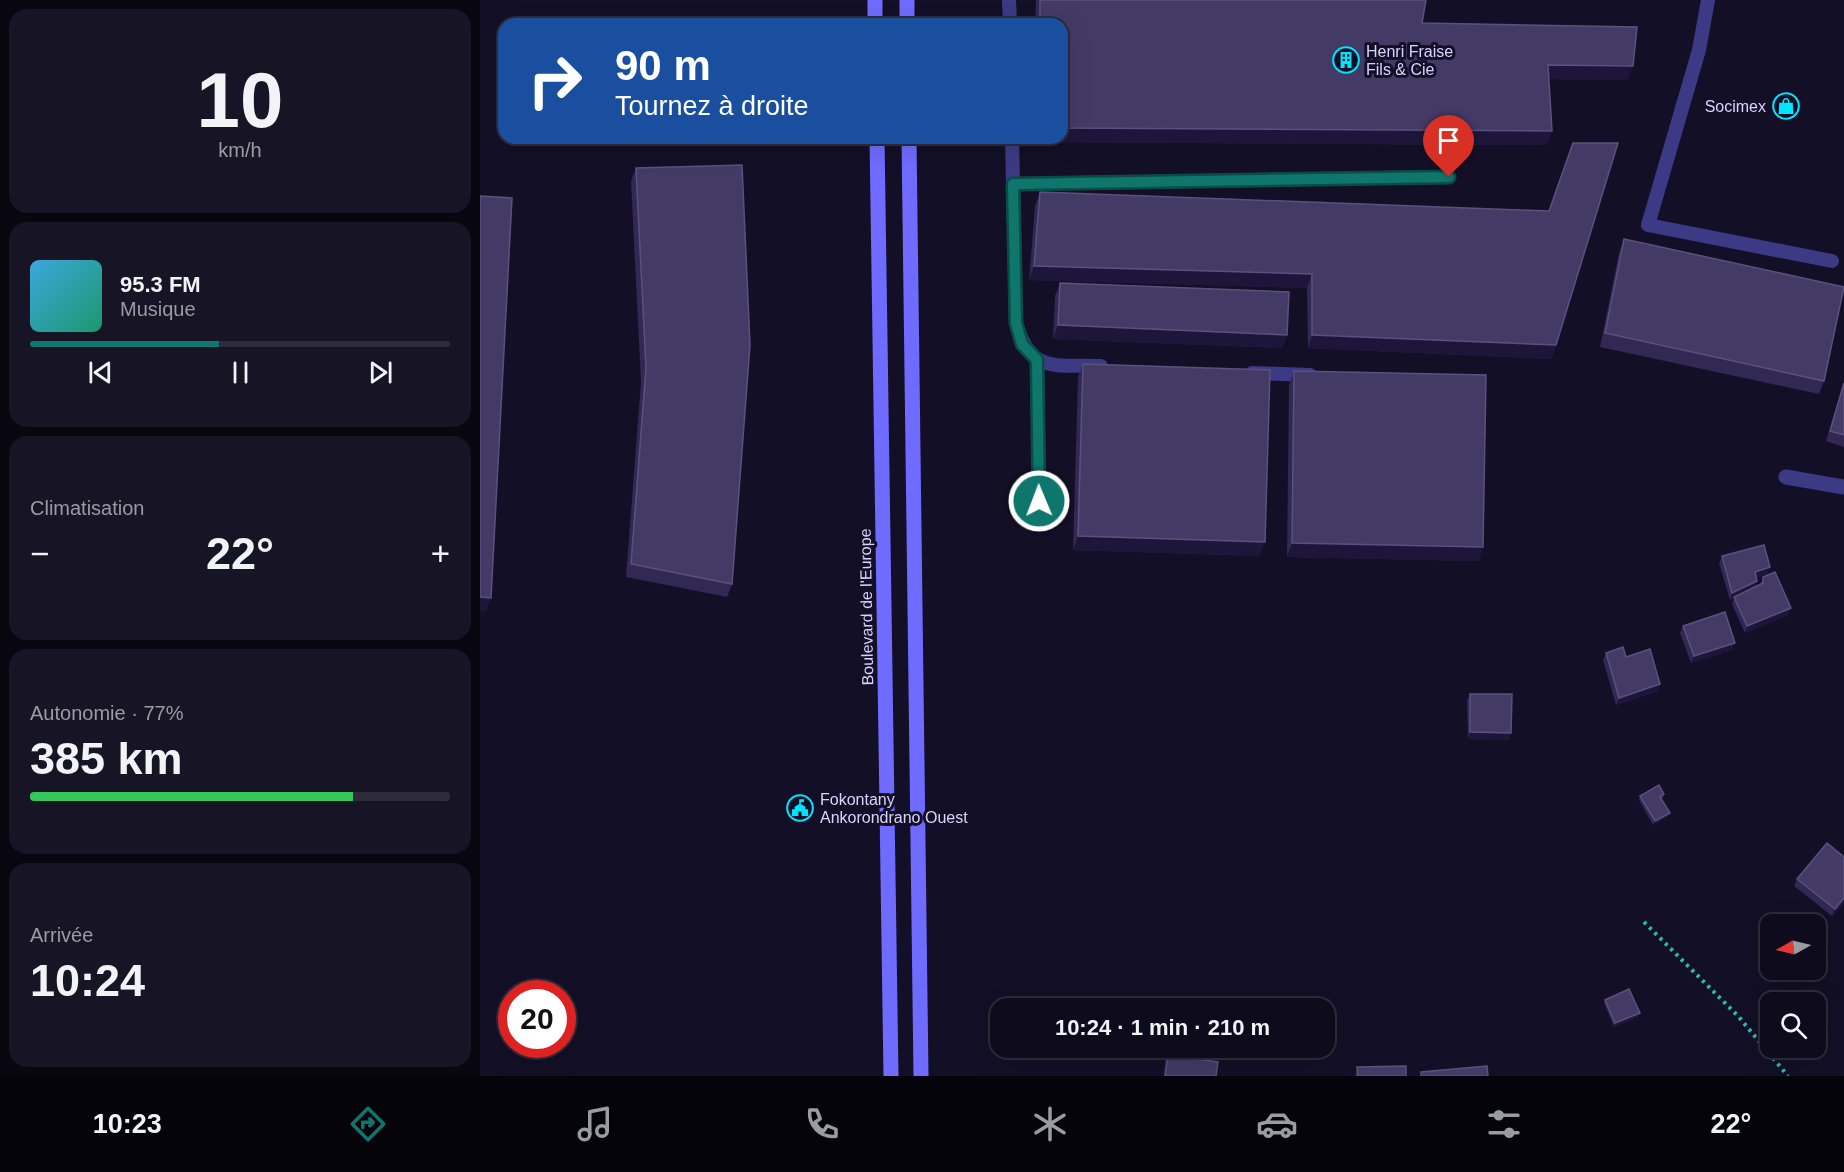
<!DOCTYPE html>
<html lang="fr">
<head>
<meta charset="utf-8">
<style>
	body { margin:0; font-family:Arial,sans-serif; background:#171425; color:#f1f3f6; height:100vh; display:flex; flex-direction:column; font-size:22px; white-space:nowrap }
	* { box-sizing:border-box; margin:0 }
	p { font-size:20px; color:#9b9ba3 }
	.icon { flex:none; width:33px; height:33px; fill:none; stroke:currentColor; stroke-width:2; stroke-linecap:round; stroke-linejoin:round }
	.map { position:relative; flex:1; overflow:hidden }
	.panel { display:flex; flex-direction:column; gap:9px; padding:9px; background:#08060f; width:480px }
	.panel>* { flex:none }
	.top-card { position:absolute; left:18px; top:18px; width:570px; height:126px; border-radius:18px; box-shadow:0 6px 24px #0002,0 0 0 2px #2e2b3b; background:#1a4fa0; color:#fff; overflow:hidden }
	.needle { width:39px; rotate:262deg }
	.buttons { position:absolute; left:1280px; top:914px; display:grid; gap:12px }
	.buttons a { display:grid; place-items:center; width:66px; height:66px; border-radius:12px; background:#0e0b1c; box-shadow:0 6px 24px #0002,0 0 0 2px #2e2b3b; font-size:30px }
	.speed { position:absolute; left:18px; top:980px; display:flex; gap:12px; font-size:30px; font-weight:700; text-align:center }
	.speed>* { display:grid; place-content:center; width:78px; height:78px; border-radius:50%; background:#0e0b1c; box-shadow:0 6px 24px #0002,0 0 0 2px #2e2b3b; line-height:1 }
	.speed .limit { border:9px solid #d22; background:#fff; color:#111 }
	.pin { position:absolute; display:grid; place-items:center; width:51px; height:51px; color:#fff; margin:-62px -26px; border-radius:50% 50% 50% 0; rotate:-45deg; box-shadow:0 0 6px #0007 }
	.pin .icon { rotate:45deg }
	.me { position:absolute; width:66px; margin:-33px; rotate:359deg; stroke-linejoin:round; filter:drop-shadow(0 0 4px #0008) }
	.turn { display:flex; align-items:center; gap:21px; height:126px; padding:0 18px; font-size:27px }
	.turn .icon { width:78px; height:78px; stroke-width:2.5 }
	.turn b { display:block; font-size:42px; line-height:51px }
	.big { font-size:45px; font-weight:700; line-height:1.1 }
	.panel .card { flex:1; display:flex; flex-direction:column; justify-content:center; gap:9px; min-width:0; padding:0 21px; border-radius:18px; background:#171425 }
	.panel .dial { align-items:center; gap:0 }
	.dial b { font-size:78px; line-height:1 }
	.song { display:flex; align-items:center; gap:18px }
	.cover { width:72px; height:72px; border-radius:9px; background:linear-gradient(135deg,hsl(200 70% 55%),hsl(160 70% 35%)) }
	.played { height:6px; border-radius:3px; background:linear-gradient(90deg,#0f766e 45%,#2e2b3b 45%) }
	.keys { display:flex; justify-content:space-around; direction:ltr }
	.heat { display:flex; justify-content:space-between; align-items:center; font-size:33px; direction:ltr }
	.charge { height:9px; border-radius:4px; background:linear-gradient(90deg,#34c759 77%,#2e2b3b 0) }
	.trip { position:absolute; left:510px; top:998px; width:345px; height:60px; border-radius:18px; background:#0e0b1c; box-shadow:0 6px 24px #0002,0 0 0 2px #2e2b3b; font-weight:700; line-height:60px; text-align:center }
	.tabs { display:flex; height:96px; justify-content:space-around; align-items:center; background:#06040b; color:#9b9ba3 }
	.tabs .icon { width:42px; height:42px }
	.tabs .active { color:#0f766e }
	.tabs b { font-size:27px; color:#f1f3f6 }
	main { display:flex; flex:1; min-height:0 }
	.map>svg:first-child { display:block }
</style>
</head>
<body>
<main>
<section class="panel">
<div class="card dial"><b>10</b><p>km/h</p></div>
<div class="card">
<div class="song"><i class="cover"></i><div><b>95.3 FM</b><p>Musique</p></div></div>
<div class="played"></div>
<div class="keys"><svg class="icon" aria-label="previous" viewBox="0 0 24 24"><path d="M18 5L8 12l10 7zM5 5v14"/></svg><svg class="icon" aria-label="pause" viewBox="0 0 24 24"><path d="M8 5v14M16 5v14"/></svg><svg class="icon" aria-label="next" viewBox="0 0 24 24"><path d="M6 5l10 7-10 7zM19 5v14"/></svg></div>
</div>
<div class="card"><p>Climatisation</p>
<div class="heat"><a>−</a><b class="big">22°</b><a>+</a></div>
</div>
<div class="card"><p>Autonomie · 77%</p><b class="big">385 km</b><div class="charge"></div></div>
<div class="card"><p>Arrivée</p><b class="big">10:24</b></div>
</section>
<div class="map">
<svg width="1364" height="1076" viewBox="0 0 1364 1076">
	<rect width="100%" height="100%" fill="#130f26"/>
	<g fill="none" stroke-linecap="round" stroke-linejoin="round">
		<polyline stroke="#2fb8b0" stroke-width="4" stroke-dasharray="3 4.5" stroke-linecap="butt" points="1164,922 1258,1016 1308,1076"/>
		<g stroke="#3d3a85" stroke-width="14">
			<polyline points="529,0 530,24"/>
			<polyline points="1228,0 1219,50 1168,225 1352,261"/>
			<path d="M532,138L536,323C551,375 575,364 621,366"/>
			<polyline points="533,184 969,177"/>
			<polyline points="557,360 559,501"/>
			<polyline points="772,373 830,375"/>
		</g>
		<polyline stroke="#3d3a85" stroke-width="15" points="1306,477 1364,487"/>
		<g stroke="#6f6bff" stroke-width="15">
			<polyline points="395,0 395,24"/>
			<polyline points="427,0 427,24"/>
			<polyline points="397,138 411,1076"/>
			<polyline points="429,138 441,1076"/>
		</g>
	</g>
	<g fill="#312854">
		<polygon points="556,0 946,0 942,23 1148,80 1069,79 1067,145 555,142 555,138 582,138 582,24 555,24"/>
		<polygon points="156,168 252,584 247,597 146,577 161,382 151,181"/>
		<polygon points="560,192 1076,345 1071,359 828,348 827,288 549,280 555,206"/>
		<polygon points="1144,239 1344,381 1339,394 1120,347 1139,253"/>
		<polygon points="580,283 807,335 802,348 573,339 575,296"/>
		<polygon points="603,364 780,556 593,550 598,377"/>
		<polygon points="814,371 1003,547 998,561 807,557 809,385"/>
		<polygon points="1364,381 1364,447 1346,441"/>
		<polygon points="1242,556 1290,567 1287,574 1276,578 1277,581 1275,587 1280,585 1283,577 1308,615 1265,633 1252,604 1254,598 1250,600 1239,563"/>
		<polygon points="1203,626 1252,650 1211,663 1200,633"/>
		<polygon points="1126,653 1146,657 1180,684 1178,691 1136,705 1123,660"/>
		<polygon points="990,694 1029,740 988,739 987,701"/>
		<polygon points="1184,794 1183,798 1181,799 1188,816 1173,825 1159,800 1160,796"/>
		<polygon points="1317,879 1364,903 1352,916 1314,886"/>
		<polygon points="1125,1000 1160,1013 1158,1017 1134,1027 1124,1003"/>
		<polygon points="688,1055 736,1076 684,1076 685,1062"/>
		<polygon points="877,1067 926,1076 875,1076"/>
	</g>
	<g fill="#1d163a">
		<polygon points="1068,65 1153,66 1148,80 1063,79"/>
		<polygon points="582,128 1072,131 1067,145 555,142 556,138 582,138"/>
		<polygon points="554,266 832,274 827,288 549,280"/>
		<polygon points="578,325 807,335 802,348 573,339"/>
		<polygon points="832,335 1076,345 1071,359 828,348"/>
		<polygon points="598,536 785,542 780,556 593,550"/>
		<polygon points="812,543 1003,547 998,561 807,557"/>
		<polygon points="1290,567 1287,574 1273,579 1275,572"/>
		<polygon points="1277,581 1274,588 1250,600 1252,593"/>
		<polygon points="0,597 11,598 6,612 0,611"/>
		<polygon points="1311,608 1308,615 1265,633 1267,626"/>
		<polygon points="1255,643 1252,650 1211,663 1214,656"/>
		<polygon points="1180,684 1178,691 1136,705 1139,698"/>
		<polygon points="990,732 1031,733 1029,740 988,739"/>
		<polygon points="1190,813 1188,816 1173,825 1175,821"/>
		<polygon points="1364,898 1364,903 1352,916 1355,909"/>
		<polygon points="1160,1013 1158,1017 1134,1027 1135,1023"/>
	</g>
	<g fill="#433a66" stroke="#5a527e" stroke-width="1.5">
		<polygon points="560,0 946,0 942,23 1157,27 1153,66 1068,65 1072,131 582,128 582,24 560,24"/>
		<polygon points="1093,143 1138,143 1076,345 832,335 832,274 554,266 560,192 1069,211"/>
		<polygon points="262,165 270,345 252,584 151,564 166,368 156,168"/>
		<polygon points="0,196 32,198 11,598 0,597"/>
		<polygon points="1144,239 1364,287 1344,381 1125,333"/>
		<polygon points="580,283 809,292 807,335 578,325"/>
		<polygon points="603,364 790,370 785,542 598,536"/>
		<polygon points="814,371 1006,375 1003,547 812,543"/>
		<polygon points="1364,383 1364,435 1350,431"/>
		<polygon points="1284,545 1290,567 1275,572 1277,581 1252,593 1242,556"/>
		<polygon points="1295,572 1311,608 1267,626 1254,597 1283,583 1283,577"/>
		<polygon points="1245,612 1255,643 1214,656 1203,626"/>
		<polygon points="1143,647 1146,657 1170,649 1180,684 1139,698 1126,653"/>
		<polygon points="990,694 1032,694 1031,733 990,732"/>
		<polygon points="1179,785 1184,794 1180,797 1190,813 1175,821 1160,796"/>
		<polygon points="1347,843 1364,857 1364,898 1355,909 1317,879"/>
		<polygon points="1149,989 1160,1013 1135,1023 1125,1000"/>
		<polygon points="688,1055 738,1062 736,1076 685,1076"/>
		<polygon points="926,1066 926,1076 878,1076 877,1067"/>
		<polygon points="1007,1066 1008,1076 941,1076 941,1072"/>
	</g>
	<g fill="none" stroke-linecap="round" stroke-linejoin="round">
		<g stroke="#0a4d48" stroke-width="15">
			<polyline id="route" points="559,501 557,360 542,344 536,323 533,184 969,177"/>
		</g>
		<use href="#route" stroke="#0f766e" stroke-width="10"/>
	</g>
	<defs>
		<g id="building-ring" transform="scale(1.35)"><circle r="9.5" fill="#130f26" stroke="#00e5ff" stroke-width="1.5"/><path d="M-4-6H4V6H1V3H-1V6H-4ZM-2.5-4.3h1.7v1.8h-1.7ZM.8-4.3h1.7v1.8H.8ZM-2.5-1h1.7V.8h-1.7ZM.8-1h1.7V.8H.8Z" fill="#00e5ff"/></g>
		<g id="shop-ring" transform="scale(1.35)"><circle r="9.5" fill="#130f26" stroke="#00e5ff" stroke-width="1.5"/><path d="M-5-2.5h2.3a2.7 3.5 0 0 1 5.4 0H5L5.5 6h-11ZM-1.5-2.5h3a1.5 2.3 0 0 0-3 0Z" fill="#00e5ff"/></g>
		<g id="civic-ring" transform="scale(1.35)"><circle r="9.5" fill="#130f26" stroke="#00e5ff" stroke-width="1.5"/><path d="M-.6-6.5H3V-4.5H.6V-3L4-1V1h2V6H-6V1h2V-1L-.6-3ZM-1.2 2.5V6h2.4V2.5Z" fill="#00e5ff"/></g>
	</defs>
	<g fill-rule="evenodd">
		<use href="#building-ring" x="866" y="60"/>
		<use href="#shop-ring" x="1306" y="106"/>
		<use href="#civic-ring" x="320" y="808"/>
	</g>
	<g text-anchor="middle" stroke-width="6" stroke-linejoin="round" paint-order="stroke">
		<g font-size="16" fill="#d9d4ff" stroke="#130f26" text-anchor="start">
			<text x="886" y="57">Henri Fraise<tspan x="886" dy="18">Fils &amp; Cie</tspan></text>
			<text x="1286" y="112" text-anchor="end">Socimex</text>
			<text x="340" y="805">Fokontany<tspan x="340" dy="18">Ankorondrano Ouest</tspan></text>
		</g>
		<g font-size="16" fill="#d9d4ff" stroke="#130f26">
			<text transform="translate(386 607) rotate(-91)" y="6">Boulevard de l'Europe</text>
		</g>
	</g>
</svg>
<div class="buttons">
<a><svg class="needle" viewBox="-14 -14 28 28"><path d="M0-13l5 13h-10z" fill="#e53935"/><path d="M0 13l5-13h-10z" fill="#9b9ba3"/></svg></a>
<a><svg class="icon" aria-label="search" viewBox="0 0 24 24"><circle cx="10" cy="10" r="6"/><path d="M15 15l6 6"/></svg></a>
</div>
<div class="speed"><div class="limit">20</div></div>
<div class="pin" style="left:969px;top:177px;background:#d93025"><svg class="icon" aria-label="arrive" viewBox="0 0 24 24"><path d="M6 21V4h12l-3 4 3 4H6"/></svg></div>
<svg class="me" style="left:559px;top:501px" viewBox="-20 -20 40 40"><circle r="17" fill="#0f766e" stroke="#fff" stroke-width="3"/><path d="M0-11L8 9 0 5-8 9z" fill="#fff"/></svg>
<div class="trip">10:24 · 1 min · 210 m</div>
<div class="top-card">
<div class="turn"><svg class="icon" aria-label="right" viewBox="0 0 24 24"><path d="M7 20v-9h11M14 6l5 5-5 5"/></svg><div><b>90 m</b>Tournez à droite</div></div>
</div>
</div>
</main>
<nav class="tabs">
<b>10:23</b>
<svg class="icon active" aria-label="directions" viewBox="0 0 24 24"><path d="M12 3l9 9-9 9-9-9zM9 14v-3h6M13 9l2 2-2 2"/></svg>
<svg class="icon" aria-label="music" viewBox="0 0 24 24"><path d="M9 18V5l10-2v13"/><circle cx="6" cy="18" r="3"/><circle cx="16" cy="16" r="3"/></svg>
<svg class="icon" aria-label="phone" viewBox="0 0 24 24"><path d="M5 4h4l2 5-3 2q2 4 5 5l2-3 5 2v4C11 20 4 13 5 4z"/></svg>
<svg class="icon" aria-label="climate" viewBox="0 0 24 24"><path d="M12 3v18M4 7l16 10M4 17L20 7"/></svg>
<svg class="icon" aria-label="car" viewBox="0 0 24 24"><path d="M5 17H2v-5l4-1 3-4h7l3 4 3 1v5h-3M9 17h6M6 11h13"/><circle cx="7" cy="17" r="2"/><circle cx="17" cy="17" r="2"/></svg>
<svg class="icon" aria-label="filters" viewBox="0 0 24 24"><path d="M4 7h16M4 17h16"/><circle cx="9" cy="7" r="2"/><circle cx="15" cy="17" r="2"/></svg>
<b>22°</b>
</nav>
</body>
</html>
